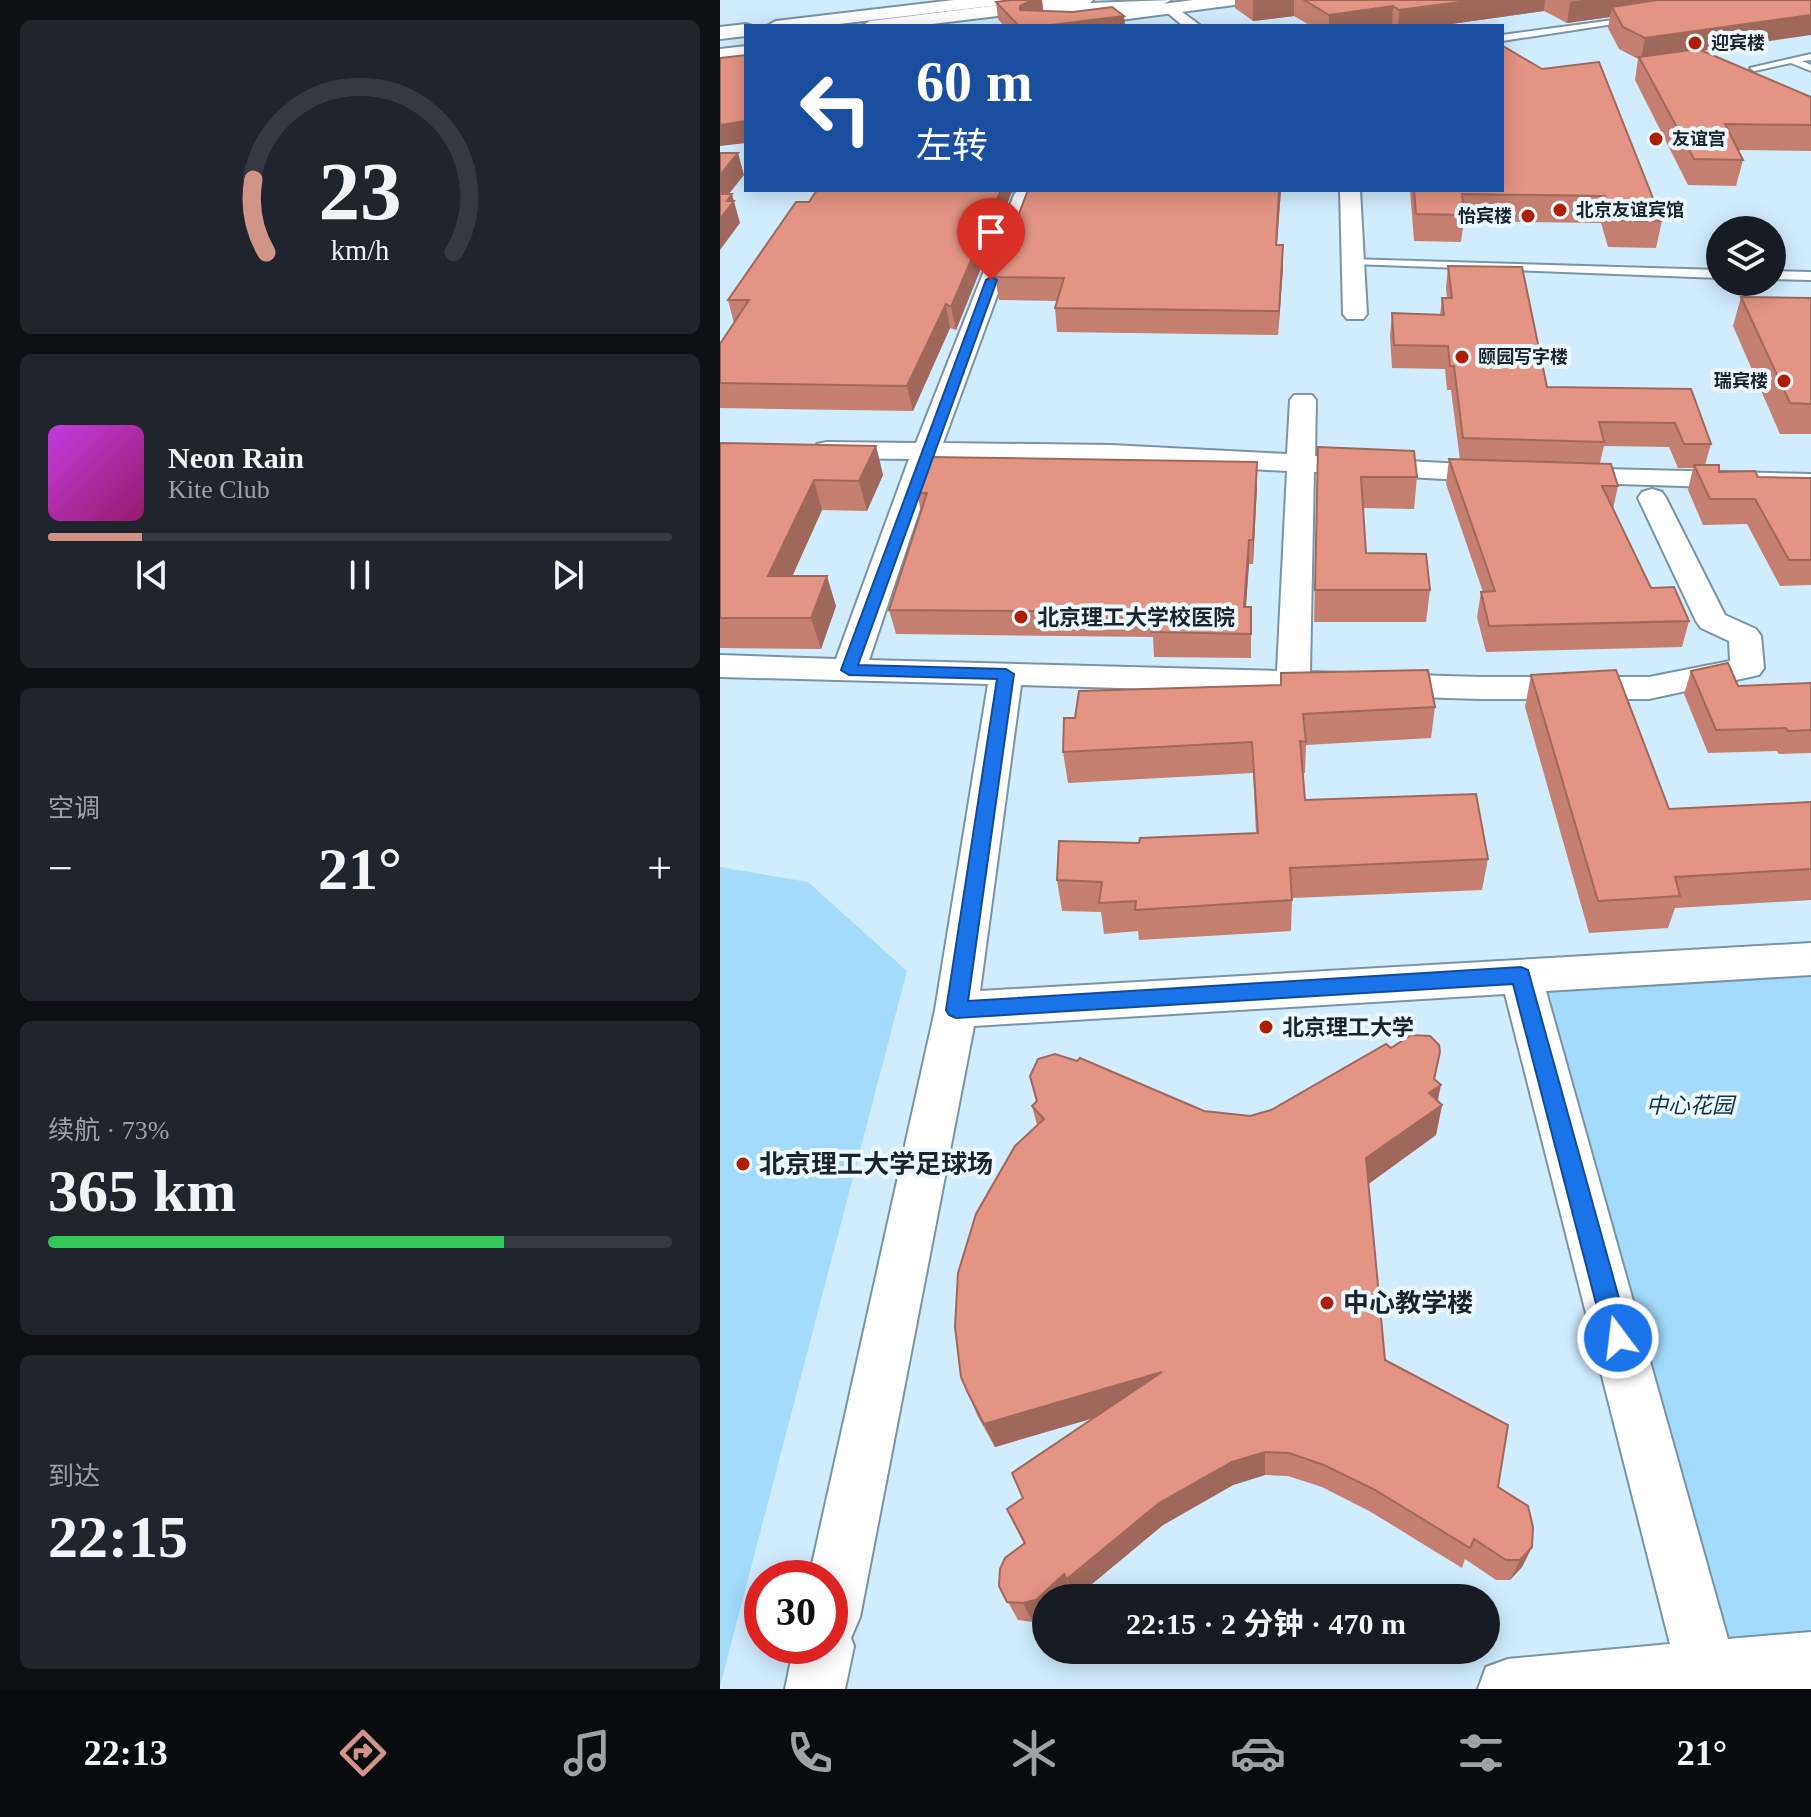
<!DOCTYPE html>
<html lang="zh">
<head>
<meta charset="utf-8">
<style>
	body { margin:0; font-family:"Times New Roman","Noto Sans SC",serif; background:#20242c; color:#f1f3f6; height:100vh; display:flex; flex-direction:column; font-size:30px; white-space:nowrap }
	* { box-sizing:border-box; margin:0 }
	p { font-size:26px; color:#9ea1a6 }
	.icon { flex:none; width:44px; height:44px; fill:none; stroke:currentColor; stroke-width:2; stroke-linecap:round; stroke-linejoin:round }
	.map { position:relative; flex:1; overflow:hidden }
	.side { display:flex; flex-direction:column; gap:20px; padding:20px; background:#0d0f14; width:720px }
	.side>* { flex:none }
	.hud { position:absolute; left:24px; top:24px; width:760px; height:168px; border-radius:0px; box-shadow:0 4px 20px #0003; background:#1a4fa0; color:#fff; overflow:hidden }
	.controls { position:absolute; left:986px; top:216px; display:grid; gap:16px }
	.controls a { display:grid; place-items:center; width:80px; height:80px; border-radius:50%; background:#171b24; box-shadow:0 4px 20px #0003; font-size:40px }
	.speed { position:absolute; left:24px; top:1560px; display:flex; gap:16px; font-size:40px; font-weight:700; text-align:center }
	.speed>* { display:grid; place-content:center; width:104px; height:104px; border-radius:50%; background:#171b24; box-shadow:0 4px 20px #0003; line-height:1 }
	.speed .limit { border:12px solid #d22; background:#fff; color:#111 }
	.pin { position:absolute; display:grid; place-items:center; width:68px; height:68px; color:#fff; margin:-82px -34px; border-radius:50% 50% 50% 0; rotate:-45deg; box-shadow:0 0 8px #0007 }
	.pin .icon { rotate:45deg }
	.me { position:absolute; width:88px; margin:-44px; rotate:345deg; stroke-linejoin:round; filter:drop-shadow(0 0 6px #0008) }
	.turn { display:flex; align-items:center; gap:28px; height:168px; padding:0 40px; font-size:36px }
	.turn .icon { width:104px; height:104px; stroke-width:2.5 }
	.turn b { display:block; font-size:56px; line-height:68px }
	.big { font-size:60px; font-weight:700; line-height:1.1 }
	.side .tile { flex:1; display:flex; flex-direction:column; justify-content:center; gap:12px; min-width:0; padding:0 28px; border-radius:12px; background:#20242c }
	.side .dial { align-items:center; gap:0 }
	.dial svg { height:208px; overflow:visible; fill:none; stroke:#363941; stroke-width:7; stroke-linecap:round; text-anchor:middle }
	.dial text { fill:#f1f3f6; stroke:none }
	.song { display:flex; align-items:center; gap:24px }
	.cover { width:96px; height:96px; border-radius:12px; background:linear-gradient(135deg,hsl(290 70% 55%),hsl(320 70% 35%)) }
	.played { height:8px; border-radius:4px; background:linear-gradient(90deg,#d29389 15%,#363941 15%) }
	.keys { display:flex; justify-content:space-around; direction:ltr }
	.heat { display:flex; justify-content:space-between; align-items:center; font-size:44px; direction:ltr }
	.charge { height:12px; border-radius:6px; background:linear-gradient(90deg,#34c759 73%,#363941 0) }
	.trip { position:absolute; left:312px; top:1584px; width:468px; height:80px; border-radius:40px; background:#171b24; box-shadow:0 4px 20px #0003; font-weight:700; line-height:80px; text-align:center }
	.dock { display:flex; height:128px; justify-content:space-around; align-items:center; background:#090b0e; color:#9ea1a6 }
	.dock .icon { width:56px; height:56px }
	.dock .active { color:#d29389 }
	.dock b { font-size:36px; color:#f1f3f6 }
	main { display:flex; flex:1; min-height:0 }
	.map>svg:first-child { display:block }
</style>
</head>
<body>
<main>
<section class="side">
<div class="tile dial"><svg viewBox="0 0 100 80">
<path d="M14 69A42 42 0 1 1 86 69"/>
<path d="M14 69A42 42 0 0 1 9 41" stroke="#d29389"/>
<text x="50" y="56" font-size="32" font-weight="700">23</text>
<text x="50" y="72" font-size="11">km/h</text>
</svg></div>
<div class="tile">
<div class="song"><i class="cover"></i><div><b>Neon Rain</b><p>Kite Club</p></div></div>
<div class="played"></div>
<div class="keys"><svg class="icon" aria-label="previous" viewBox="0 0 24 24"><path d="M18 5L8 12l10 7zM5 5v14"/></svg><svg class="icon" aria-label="pause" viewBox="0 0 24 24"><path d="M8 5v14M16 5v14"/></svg><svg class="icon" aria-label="next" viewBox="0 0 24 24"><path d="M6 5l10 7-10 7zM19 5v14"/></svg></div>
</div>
<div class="tile"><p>空调</p>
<div class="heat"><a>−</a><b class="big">21°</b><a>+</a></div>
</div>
<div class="tile"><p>续航 · 73%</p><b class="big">365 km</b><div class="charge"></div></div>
<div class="tile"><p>到达</p><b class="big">22:15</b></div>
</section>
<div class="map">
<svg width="1091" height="1689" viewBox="0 0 1091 1689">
	<rect width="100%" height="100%" fill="#d1ecfd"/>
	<g fill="#a2dbfc">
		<polygon points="0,867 88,882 187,971 0,1686"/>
		<polygon points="1091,976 1091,1636 985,1646 814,993"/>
	</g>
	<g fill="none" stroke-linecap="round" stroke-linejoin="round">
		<g stroke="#7a94a4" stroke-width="4">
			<g id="service">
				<polygon points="916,17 913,21 782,41 782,35"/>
				<polygon points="1091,54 1091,60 1082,61 1091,65 1091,71 1071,63 1034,71 1030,68"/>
				<polygon points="629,259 1000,270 1000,278 633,264 629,263"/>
				<polygon points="1052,271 1091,272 1091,280 1052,279"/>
			</g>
		</g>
		<g stroke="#7a94a4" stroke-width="4">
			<g id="minor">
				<polygon points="450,3 481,26 463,26 442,8"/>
				<path d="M308,190L314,195L223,443L391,445L567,454L570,400L574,395H592L596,400L595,456L780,466L790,468L794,474L790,480L780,482L594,472L590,672L760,677H929L1010,661L1009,641L981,628L976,621L918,498L922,492L932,489L942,492L946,498L1005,615L1036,629L1041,636L1044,668L1039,675L929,699H760L301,685L260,991L1091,943V975L826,991L1008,1639L1091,1632V1689H758L766,1667L788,1659L950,1644L785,994L254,1026L140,1617L131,1638L134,1646L125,1689H65L74,1646H110V1578H89L215,1010L268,684L0,677V655L116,659L189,459L107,458L97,456L93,450L97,444L107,442L196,443L294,195L297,191ZM217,459L391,461L567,471L557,671L149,660Z"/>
				<polygon points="620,190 640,190 647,314 643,319 627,319 623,314"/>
				<polygon points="842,468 1091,474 1091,490 832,482 828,476 832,470"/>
			</g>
		</g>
		<g stroke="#7a94a4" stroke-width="4">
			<g id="tertiary">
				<polygon points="234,0 288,0 279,5 102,26 47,26 56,21"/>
				<polygon points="473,0 523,0 514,5 355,26 304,26 313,21"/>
				<polygon points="26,24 32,26 26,26 26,36 0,39 0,27"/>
			</g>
		</g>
		<g stroke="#7a94a4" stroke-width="4">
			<g id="trunk">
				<polygon points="321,0 373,0 370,3 451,0 442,5 334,18 328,17 325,13 327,10 195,26 141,26 150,21"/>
				<polygon points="26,46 26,58 0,61 0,49"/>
			</g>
		</g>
		<use href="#service" fill="#fff" fill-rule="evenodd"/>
		<use href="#minor" fill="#fff" fill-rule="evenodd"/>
		<use href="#tertiary" fill="#fff" fill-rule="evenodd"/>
		<use href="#trunk" fill="#fff" fill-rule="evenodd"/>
	</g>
	<g fill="#c47f71">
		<polygon points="322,0 323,11 404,16 405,26 284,26 278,19 276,2"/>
		<polygon points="515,0 1091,0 984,51 1091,97 1091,151 1018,150 1023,160 1016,186 968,185 915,80 918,59 899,49 888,28 890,17 847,23 824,11 717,26 591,26 574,16 533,21 515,8"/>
		<polygon points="782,47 942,221 936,248 888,247 881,223 744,221 741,242 694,241 690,190 782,190"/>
		<polygon points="308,190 561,190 557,245 563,245 563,268 558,335 337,332 335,308 337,301 279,300 275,277"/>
		<polygon points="291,194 236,330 230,328 193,411 0,408 0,344 14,323 8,300 89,202"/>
		<polygon points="728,266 827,387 971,389 991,444 985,465 999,472 1038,477 1091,478 1091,585 1060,586 1027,524 983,525 968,490 973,468 958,468 949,447 884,446 880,463 898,486 893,509 931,588 969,621 962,647 766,652 757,617 761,592 763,592 726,484 729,459 740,460 731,390 727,390 725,369 672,368 670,336 672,313 720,315 722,298 727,298 726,288"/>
		<polygon points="1021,297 1091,298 1091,434 1060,434 1013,326"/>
		<polygon points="0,443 156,446 163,475 147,511 102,510 72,576 116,606 101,649 0,648"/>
		<polygon points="598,447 697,477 694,509 643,508 646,553 710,590 706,622 594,622"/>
		<polygon points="537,486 533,564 529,564 526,607 531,607 531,658 434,657 433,637 176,634 169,610 201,512 197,493"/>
		<polygon points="971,671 1018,686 1091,683 1091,753 1059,754 1057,751 988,753 964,694"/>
		<polygon points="561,673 715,707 711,738 586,745 585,773 583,773 585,800 768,859 762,890 572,898 571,931 419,940 418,931 384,934 381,912 342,911 337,880 419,843 536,833 533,773 348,783 343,752 355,718 561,685"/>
		<polygon points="811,675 949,809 1091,802 1091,900 955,908 948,928 869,933 805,707"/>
		<polygon points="671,1048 716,1080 718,1101 722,1105 716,1135 648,1184 665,1360 778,1487 812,1547 802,1567 790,1580 776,1580 745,1559 742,1568 651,1512 602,1487 568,1476 545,1475 513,1485 443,1525 355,1598 352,1594 347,1598 326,1598 326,1618 313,1622 298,1620 279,1586 304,1544 287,1509 303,1498 373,1418 275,1447 258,1417 248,1393 317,1125 312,1106 316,1102 310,1076 484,1111 530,1116 551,1110"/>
	</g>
	<g fill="#a0685c">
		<polygon points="322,0 324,17 300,10 300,6 310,1"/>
		<polygon points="533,0 574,0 574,16 533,21"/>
		<polygon points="755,0 825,0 824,11 717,26 678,26 679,10"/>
		<polygon points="862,0 1009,0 892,7 890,17 847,23 850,2"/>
		<polygon points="673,6 672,26 609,26 609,15"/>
		<polygon points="1091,15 1091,35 921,60 925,38"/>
		<polygon points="404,16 405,26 323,26"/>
		<polygon points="26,121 26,143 0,146 0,125"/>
		<polygon points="18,153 24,175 0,205 0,175"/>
		<polygon points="281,190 295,190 291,194 236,330 231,307"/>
		<polygon points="559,190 561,190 555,268 556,245"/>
		<polygon points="12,194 20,223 0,250 0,219 7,201"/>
		<polygon points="563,245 563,268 558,335 559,311"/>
		<polygon points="226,304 230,328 193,411 187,386"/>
		<polygon points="156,446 163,475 147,511 139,481"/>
		<polygon points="537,462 537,486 533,564 533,540"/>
		<polygon points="94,480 102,510 59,606 48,576"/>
		<polygon points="529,540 529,564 524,631 524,607"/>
		<polygon points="107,576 116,606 101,649 91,618"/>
		<polygon points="720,1052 713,1090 721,1085 716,1109 722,1105 716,1135 643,1188 646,1158 709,1093"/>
		<polygon points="442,1372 446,1397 275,1447 264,1424"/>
		<polygon points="545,1452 545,1475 513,1485 443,1525 355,1598 347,1579 439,1503 512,1462"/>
		<polygon points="812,1547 802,1567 790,1580 800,1560"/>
		<polygon points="344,1574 352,1594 347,1598 326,1598 326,1618 313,1622 303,1603"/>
	</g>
	<g fill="#e49483" stroke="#a0685c" stroke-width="2">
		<polygon points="291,0 318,0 310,1 300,6 300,10 353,12 392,7 404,16 323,26 299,26 276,2"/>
		<polygon points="584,0 755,0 679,10 673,6 609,15"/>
		<polygon points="937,0 1091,0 1091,15 925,38 903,27 892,7"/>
		<polygon points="783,46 822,69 879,62 942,221 893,220 885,196 742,194 744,215 696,214 694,190 782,190"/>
		<polygon points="978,49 1091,97 1091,125 1005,124 1023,160 974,159 919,57"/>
		<polygon points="26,55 26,121 0,125 0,58"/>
		<polygon points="0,153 18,153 0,175"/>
		<polygon points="97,190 281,190 231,307 226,304 187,386 0,383 0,344 29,300 8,300 76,202 89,202"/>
		<polygon points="308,190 559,190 556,245 563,245 559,311 335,308 344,278 275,277"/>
		<polygon points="0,194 12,194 7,201 14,201 0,219"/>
		<polygon points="728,266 802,267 827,387 971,389 991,444 964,444 955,423 879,422 884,442 743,438 734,366 730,366 728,346 674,345 672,313 724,315 722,298 732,298"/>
		<polygon points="1021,297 1091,298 1091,404 1070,403"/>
		<polygon points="0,443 156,446 139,481 94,480 48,576 107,576 91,618 0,618"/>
		<polygon points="598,447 694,451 697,477 641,477 646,553 706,554 710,590 595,590"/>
		<polygon points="210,457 537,462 533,540 529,540 524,607 531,607 531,634 432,632 435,612 169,610 207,493 197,493"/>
		<polygon points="729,459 891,464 898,486 882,486 931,588 954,587 969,621 769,626 761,592 775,591"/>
		<polygon points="974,465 999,465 999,472 1035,471 1038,477 1091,478 1091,560 1069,560 1035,499 990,499"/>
		<polygon points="1008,663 1018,686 1091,683 1091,730 1068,731 1066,728 996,730 971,671"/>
		<polygon points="708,670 715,707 583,714 586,742 580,741 585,800 756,794 768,859 570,868 572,900 415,910 416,901 379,903 382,882 337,880 339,841 419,843 420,838 538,833 532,742 343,752 344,718 355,718 359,691 561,685 561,673"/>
		<polygon points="896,670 949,809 1091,802 1091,869 955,877 960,896 878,901 811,675"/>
		<polygon points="691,1035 710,1036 719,1045 720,1052 714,1079 721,1085 709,1093 722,1105 646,1158 665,1360 788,1425 778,1487 808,1506 813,1527 812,1547 800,1560 786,1560 754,1539 750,1548 655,1490 604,1465 569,1453 545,1452 512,1462 439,1503 347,1579 344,1574 316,1600 303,1603 287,1602 279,1586 280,1569 285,1558 305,1543 287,1509 303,1498 292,1473 442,1372 264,1424 248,1393 241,1377 235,1327 238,1273 256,1214 295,1146 324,1119 312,1106 317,1101 310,1076 318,1059 335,1054 357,1061 360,1058 484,1111 530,1116 551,1110 666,1044 671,1048"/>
	</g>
	<polygon fill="#1a73e8" stroke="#114b97" stroke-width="2" points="271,277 277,280 138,665 286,669 294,674 248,1001 801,967 808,970 910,1338 907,1347 898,1351 889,1347 885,1338 793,984 236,1018 229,1015 226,1010 277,679 129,675 121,670 266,280"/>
	<g fill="#ad1e03" stroke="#ecf7fe" stroke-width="3">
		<circle cx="975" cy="43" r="8"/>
		<circle cx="936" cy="139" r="8"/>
		<circle cx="840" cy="210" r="8"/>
		<circle cx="808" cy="216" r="8"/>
		<circle cx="742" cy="357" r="8"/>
		<circle cx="1064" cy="381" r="8"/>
		<circle cx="301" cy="617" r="8"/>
		<circle cx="546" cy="1027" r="8"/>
		<circle cx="23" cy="1164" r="8"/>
		<circle cx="607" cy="1303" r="8"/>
	</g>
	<g text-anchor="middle" stroke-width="8" stroke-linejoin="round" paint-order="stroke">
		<g font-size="18" font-weight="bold" fill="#1a242a" stroke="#ecf7fe" text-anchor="start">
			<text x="991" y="49">迎宾楼</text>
			<text x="952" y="145">友谊宫</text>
			<text x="856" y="216">北京友谊宾馆</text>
			<text x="792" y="222" text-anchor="end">怡宾楼</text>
			<text x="758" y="363">颐园写字楼</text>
			<text x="1048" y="387" text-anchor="end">瑞宾楼</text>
		</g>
		<g font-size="22" font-weight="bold" fill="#1a242a" stroke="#ecf7fe" text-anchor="start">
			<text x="317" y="625">北京理工大学校医院</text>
			<text x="562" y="1035">北京理工大学</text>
		</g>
		<g font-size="22" font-style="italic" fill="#0c3143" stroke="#ecf7fe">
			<text x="970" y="1113">中心花园</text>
		</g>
		<g font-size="26" font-weight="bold" fill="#1a242a" stroke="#ecf7fe" text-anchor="start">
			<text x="39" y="1173">北京理工大学足球场</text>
			<text x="623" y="1312">中心教学楼</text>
		</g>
	</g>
</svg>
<div class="controls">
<a><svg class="icon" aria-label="layers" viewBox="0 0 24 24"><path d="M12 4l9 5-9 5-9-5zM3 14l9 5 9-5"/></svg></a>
</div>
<div class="speed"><div class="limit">30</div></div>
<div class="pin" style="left:271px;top:280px;background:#d93025"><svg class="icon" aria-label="arrive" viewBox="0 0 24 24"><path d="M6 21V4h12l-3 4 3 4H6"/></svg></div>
<svg class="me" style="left:898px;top:1338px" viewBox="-20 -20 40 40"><circle r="17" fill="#1a73e8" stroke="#fff" stroke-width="3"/><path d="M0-11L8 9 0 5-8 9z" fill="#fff"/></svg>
<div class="trip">22:15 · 2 分钟 · 470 m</div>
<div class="hud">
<div class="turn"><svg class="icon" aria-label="left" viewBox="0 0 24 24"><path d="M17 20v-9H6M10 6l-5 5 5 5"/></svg><div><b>60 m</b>左转</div></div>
</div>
</div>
</main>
<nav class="dock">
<b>22:13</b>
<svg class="icon active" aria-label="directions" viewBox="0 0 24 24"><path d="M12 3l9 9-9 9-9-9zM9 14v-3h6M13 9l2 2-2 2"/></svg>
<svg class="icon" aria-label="music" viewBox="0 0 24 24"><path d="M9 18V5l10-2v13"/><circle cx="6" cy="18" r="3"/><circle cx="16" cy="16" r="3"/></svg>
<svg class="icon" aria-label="phone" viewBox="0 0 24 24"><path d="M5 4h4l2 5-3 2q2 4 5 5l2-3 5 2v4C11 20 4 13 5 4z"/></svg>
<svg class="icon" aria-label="climate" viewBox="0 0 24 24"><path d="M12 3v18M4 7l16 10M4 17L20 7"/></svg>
<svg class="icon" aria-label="car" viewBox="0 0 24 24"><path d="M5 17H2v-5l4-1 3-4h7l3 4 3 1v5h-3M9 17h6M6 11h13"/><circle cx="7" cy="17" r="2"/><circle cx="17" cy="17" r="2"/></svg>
<svg class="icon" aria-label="filters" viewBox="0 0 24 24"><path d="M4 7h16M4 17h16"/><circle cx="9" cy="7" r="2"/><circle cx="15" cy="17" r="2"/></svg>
<b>21°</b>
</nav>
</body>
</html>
